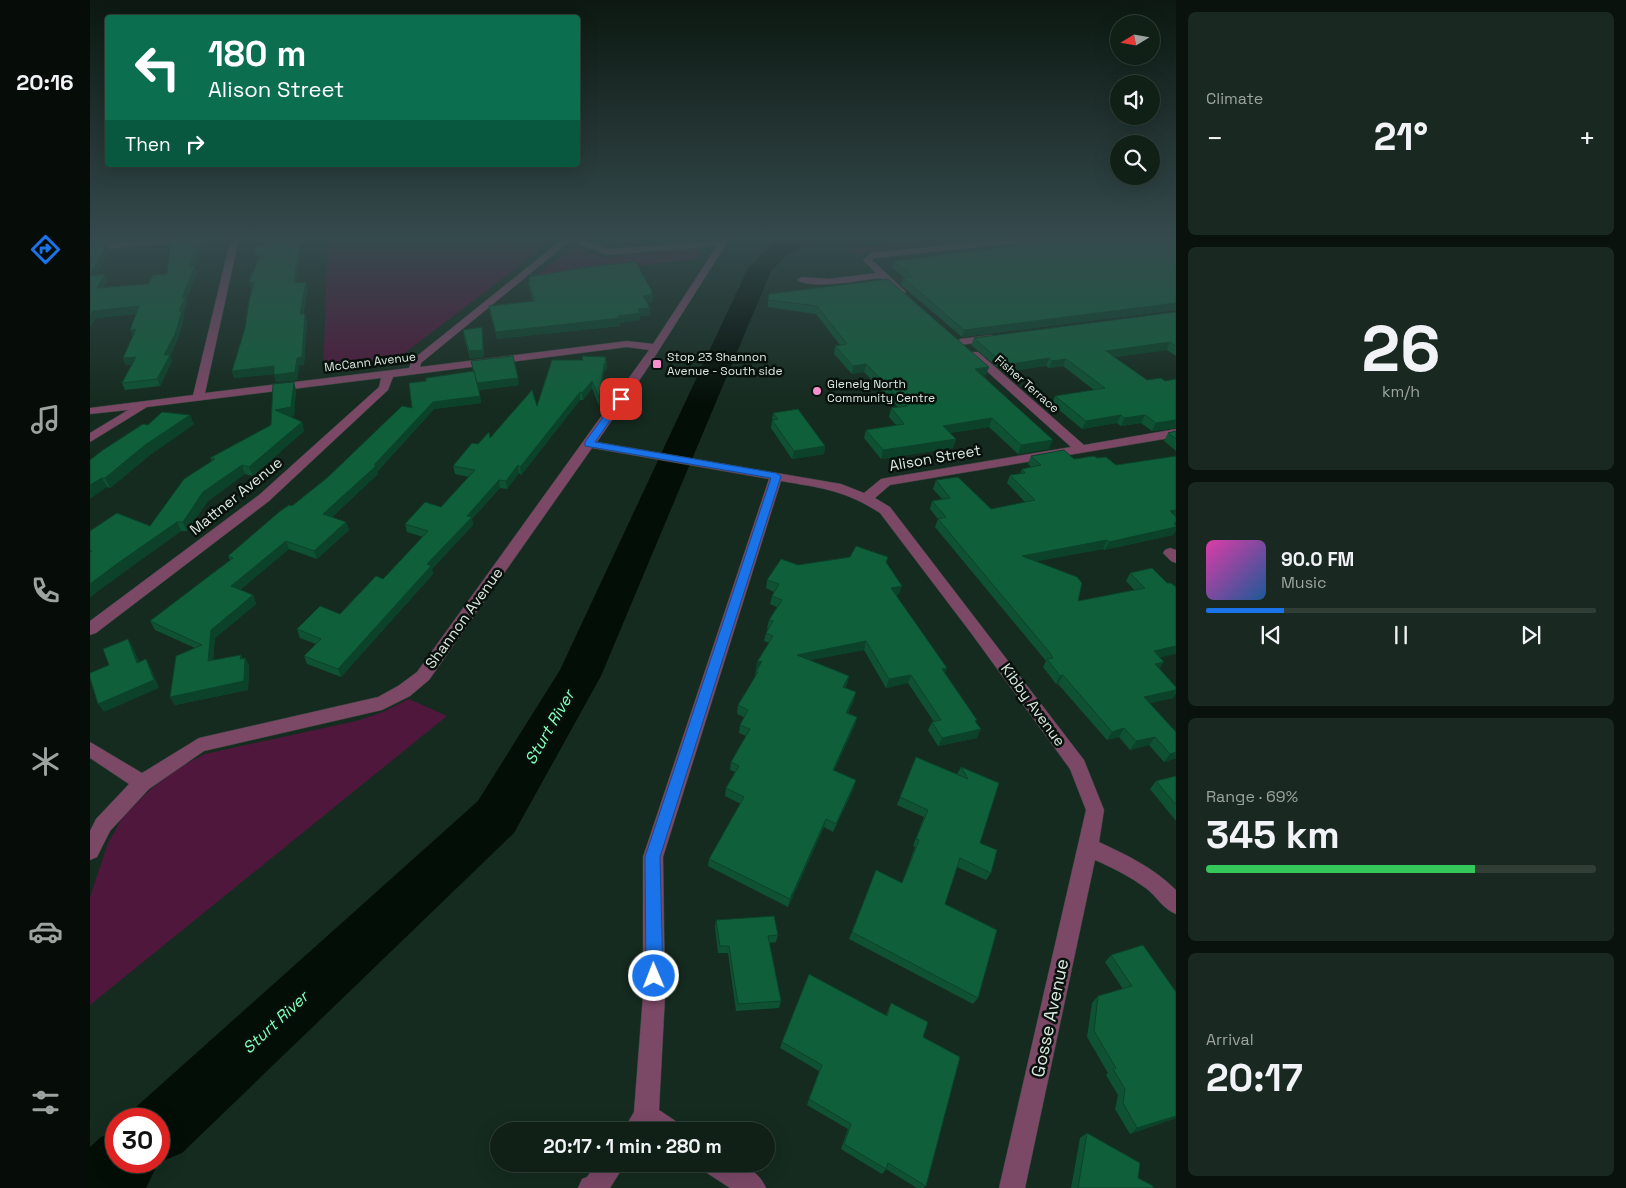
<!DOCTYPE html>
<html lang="en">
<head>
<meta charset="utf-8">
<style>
	body { margin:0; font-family:"Space Grotesk",sans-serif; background:#192820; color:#f1f3f6; height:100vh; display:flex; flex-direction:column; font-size:19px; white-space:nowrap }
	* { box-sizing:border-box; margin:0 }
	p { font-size:16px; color:#9ca3a1 }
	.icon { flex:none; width:28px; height:28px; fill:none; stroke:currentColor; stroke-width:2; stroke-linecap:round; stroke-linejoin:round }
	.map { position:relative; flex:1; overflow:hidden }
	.details { display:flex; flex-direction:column; gap:12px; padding:12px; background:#09120d; width:450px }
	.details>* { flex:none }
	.hud { position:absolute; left:15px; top:15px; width:475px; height:152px; border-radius:5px; box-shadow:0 5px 20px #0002,0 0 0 1px #303e36; background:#0b6e4f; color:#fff; overflow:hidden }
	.needle { width:32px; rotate:259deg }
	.fabs { position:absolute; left:1020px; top:15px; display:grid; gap:10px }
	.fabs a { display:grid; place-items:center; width:50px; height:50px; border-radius:50%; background:#102017; box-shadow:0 5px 20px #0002,0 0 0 1px #303e36; font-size:25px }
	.speed { position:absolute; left:15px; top:1108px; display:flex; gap:10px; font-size:25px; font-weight:700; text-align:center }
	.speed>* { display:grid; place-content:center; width:65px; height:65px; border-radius:50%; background:#102017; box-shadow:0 5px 20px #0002,0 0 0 1px #303e36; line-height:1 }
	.speed .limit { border:8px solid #d22; background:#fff; color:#111 }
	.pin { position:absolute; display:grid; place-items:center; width:42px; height:42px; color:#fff; margin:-21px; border-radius:10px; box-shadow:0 2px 8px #0006 }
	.me { position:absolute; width:55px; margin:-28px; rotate:359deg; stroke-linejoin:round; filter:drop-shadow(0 0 4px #0008) }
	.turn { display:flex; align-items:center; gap:18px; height:105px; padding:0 20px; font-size:22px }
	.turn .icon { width:65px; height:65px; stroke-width:2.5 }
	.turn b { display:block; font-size:35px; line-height:42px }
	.then { display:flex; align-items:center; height:48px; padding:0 20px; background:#0003; gap:10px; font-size:19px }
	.big { font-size:38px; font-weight:700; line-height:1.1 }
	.details .widget { flex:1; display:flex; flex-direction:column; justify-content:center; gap:8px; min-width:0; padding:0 18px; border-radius:8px; background:#192820 }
	.details .dial { align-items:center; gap:0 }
	.dial b { font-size:65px; line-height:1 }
	.song { display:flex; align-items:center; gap:15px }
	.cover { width:60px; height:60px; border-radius:8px; background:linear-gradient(135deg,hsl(320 70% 55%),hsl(210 70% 35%)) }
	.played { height:5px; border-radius:2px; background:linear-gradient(90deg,#1a73e8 20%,#303e36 20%) }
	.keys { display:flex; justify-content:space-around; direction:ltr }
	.heat { display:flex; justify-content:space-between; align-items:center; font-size:28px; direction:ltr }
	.charge { height:8px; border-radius:4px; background:linear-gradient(90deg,#34c759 69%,#303e36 0) }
	.trip { position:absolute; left:400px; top:1122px; width:285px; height:50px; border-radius:25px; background:#102017; box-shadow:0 5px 20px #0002,0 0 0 1px #303e36; font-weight:700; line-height:50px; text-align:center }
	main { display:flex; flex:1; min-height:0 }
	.tab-bar { display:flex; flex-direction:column; width:90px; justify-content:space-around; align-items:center; background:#060d09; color:#9ca3a1 }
	.tab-bar .icon { width:35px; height:35px }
	.tab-bar .on { color:#1a73e8 }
	.tab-bar b { font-size:22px; color:#f1f3f6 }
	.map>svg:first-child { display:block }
</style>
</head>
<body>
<main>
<nav class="tab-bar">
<b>20:16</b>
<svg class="icon on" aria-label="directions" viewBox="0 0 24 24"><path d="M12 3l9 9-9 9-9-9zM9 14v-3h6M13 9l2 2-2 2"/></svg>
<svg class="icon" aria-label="music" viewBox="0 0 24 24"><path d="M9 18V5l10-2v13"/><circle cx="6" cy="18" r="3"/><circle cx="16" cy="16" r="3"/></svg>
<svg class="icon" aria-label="phone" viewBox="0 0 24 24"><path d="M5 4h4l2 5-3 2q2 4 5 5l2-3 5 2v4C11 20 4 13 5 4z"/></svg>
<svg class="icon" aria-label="climate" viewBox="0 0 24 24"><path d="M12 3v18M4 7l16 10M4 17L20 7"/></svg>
<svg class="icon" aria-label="car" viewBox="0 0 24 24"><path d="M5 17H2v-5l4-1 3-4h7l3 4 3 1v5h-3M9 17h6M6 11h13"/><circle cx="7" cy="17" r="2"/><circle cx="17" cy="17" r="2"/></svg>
<svg class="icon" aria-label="filters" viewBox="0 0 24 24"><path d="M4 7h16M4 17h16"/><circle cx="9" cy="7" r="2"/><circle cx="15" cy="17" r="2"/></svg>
</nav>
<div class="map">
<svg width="1086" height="1188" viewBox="0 0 1086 1188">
	<rect width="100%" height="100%" fill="#152b1f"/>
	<g fill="#4f173b">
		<polygon points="238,238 459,238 463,240 299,365 233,373"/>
		<polygon points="839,238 920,238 767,254 755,249"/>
		<polygon points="484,245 514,257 606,248 611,251 608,259 445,277"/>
		<polygon points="319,699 357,716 0,1005 0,897 18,843 34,815 61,789 90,767 115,754 266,721 293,712"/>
	</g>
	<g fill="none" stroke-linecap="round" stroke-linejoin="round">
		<polygon fill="#030e07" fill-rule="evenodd" points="699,238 729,238 726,243 698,254 681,271 511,676 424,833 92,1153 68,1163 56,1188 0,1188 0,1147 11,1137 26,1131 26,1161 69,1161 69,1119 40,1119 46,1107 388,801 470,670 658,268 682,244"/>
		<g stroke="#31453a" stroke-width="1">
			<g id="minor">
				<polygon points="83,238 113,238 109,241 0,250 0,244"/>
				<path d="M141,238H149L115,393L319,368L322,360L474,238H487L518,249L630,241L632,238H640L555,372L507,442L751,484L774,493L791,479L796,478L981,447L880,356L879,354L880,352H888L994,445L1086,429V437L800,485L785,498L800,507L994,760L1014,810L1009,842C1037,855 1064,868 1086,890V914C1073,909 1067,897 1057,889C1041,877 1023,868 1005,860L935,1188H909L996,810L980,769L881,633L790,513C755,490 731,488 691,481L573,857L575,996L569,1110L587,1122L590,1131H533L544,1112L553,996V857L679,479L502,448L339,680L320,696L292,710L114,751L59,789L20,831L7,857L0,860V831L6,819L39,784L0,758V742L52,773L109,738L288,697L308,686L327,672L559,350L537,347L303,377L298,390L179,501L6,633L0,635V621L169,495L289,387L291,378L57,407L0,442V433L38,410L0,414V408L103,395ZM480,241L517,255L627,246L563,344L537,341L330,367L331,363Z"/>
				<path d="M927,238H951L947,241L784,258L782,260L814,290L816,292L811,295L808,294L791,278C773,280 721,290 707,280L712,277L738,279L786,273L773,260L781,253Z"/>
				<polygon points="903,335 908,338 907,340 870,345 865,342 870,339"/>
				<polygon points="1080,548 1086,550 1086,563 1081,561 1073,553 1075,550"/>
				<polygon points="506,1164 535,1164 520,1188 488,1188 492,1179 497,1177"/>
				<path d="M613,1164C637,1162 665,1162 676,1188H640L617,1173Z"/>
			</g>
		</g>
		<use href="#minor" fill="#7b4866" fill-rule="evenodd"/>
	</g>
	<g fill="#0e5233">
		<polygon points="7,238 27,238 25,240 9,241"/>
		<polygon points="97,238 116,238 105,266 107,272 96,301 97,304 93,314 94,318 87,341 80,356 82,361 70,386 35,390 32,383 42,364 36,365 33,358 43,337 46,314 6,318 0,245 17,244 20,250 6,275 15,274 18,281 14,287 58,284 77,274"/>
		<polygon points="165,238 236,238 207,244 209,246 211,252 206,282 218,289 213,314 217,321 214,365 209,365 207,380 186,382 184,374 144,378 142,371 155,328 162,289 161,289 159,282 168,258 164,254 162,248 173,245"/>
		<polygon points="510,238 585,238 522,242"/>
		<polygon points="1086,238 1086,310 872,337 811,285 813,278 814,278 802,268 804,261 931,245 931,243"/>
		<polygon points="439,277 563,293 562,302 557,303 560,315 550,316 550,320 530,323 530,326 407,339 400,313 399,306 443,301 439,288 438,281 439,281"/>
		<polygon points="798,279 899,367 896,375 893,375 959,449 928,454 899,427 860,433 866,439 863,448 791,459 774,438 776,430 806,425 799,417 801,408 808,407 774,372 762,374 744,354 745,346 750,345 726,314 678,307 678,301 679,294"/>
		<polygon points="1086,312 1086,356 1077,350 1024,357 1086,428 1062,431 1051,423 1031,426 1027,423 992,429 962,404 965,396 1004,390 973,366 959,368 956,366 913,372 881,345 884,338"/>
		<polygon points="373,330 393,335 394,357 380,359 374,337"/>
		<polygon points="492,356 516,357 516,361 517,361 517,368 514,372 509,406 502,388 493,400 490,400 432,474 431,475 429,473 417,489 410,488 382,519 383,525 342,569 343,574 251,677 217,664 214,656 226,644 210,638 207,629 250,614 295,577 333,537 317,532 315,524 351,507 379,477 365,474 363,466 388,444 400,438 447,406 492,360"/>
		<polygon points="381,361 429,385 389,390 391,403 344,409 287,472 288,474 242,517 256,522 259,530 227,559 199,549 150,590 163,595 166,604 125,638 123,660 151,655 152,658 155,658 159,666 158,690 85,705 80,697 105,648 65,630 60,621 140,560 138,556 202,506 322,408 336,381 383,371"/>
		<polygon points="206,390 204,416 200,417 212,422 214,431 163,476 155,474 118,501 97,531 91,531 34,572 0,597 0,531 60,526 122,461 120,458 181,425"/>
		<polygon points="683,413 735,446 734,454 702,459 681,428"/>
		<polygon points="104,424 60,455 20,488 17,487 0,460 58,425"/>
		<polygon points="1086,431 1086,451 1074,441 1078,433"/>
		<polygon points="941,456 984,459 1007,458 1026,465 1086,456 1086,530 1083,535 1014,550 1013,549 945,561 988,601 1044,590 1036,581 1040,573 1062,568 1069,657 1069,669 1086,687 1086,693 1083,698 1059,703 1086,758 1074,762 1059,745 1040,750 1029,737 1017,740 968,684 966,684 953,667 956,661 845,527 848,519 840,509 842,501 852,499 843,489 846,480 901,509 935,502 917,483 920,475 930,474 932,469 941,467 938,464"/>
		<polygon points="798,557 796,563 809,594 806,595 886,722 887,738 848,746 838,730 842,722 844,722 818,683 796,688 774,650 720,660 759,676 757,684 755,688 764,700 758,713 767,717 765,725 744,770 764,788 743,832 734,827 698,907 618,866 619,859 651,804 635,796 636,788 645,772 640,770 641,762 656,736 649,733 650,725 654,717 647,714 648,705 665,677 667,662 679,643 674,641 676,633 678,628 677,628 679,620 687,607 680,604 682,596 684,592 676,588 677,580 708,565"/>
		<polygon points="826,757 867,774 871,767 909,783 890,843 901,873 896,880 867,867 855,904 888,998 883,1004 759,939 786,870 812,883 825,847 823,846 834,817 807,805"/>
		<polygon points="1086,776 1086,821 1060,789 1066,781"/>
		<polygon points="626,920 688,935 686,942 679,943 691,1001 689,1008 646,1011 638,953 628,953 625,927"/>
		<polygon points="1021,955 1086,992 1086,1118 1040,1134 1025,1109 1028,1095 1016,1075 1018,1073 997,1037 1002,1003 1008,996 1033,989 1015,962"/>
		<polygon points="801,1003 833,1037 836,1186 833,1188 827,1188 796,1169 792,1174 751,1149 758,1129 717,1105 729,1071 690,1048 692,1042 796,1015"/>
		<polygon points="997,1133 1048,1178 1063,1188 981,1188 990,1138"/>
	</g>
	<g fill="#0b4229">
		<polygon points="111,238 116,238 105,266 107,272 96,301 97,304 93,314 94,318 87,341 80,356 82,361 70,386 67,379 89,311 100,266"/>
		<polygon points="207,238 236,238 203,245 201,239"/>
		<polygon points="17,244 20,250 3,282 0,275"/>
		<polygon points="209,246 211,252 205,290 204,283"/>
		<polygon points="15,274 18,281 10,294 7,288"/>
		<polygon points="159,282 164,282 167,288 161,289"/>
		<polygon points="216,282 218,289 212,321 210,314"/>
		<polygon points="563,293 562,302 553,303 553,296"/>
		<polygon points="1086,303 1086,310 872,337 874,330"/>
		<polygon points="49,306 52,313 6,318 0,327 0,315 3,311"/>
		<polygon points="560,308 560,315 550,316 550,320 530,323 530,326 407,339 406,332 528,316 548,309"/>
		<polygon points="215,314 217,321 214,365 209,365 207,380 186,382 184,375 207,358"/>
		<polygon points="392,327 394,357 380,359 379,351"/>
		<polygon points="46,329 43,337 40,330"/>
		<polygon points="1080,342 1077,350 1013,359 1016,351"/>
		<polygon points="46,357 49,364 36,365 33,358"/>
		<polygon points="516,357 516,362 517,361 517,368 514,372 509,406 509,398"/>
		<polygon points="959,358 956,366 913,372 915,365"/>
		<polygon points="976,359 973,366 959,368 962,361"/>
		<polygon points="776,364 774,372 762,374 763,366"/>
		<polygon points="184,366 187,374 144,378 142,371"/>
		<polygon points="899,367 896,375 883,377 885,369"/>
		<polygon points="428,378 429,385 388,390 387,383"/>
		<polygon points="502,381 502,388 493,400 492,393"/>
		<polygon points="204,382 206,390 204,416 188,418 185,410"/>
		<polygon points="490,392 490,400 431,475 430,467"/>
		<polygon points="390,396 391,403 344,409 287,472 288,474 236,522 233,514 284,465 343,402"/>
		<polygon points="100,415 104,424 60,455 20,488 15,478 55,445"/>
		<polygon points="1031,415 1027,423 992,429 996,421"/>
		<polygon points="1055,415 1051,423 1031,426 1034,418"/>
		<polygon points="902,418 899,427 851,434 853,426"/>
		<polygon points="1086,420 1086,428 1062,431 1066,423"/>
		<polygon points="212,422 214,431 163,476 159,467"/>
		<polygon points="866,439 863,448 791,459 793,450"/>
		<polygon points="963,440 959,449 928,454 931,445"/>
		<polygon points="735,446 734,454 702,459 704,451"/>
		<polygon points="152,465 155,474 118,501 97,531 93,522 113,492"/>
		<polygon points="428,465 429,473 417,489 416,481"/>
		<polygon points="12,478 17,487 0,499 0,485"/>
		<polygon points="409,480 410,488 382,519 383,525 342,569 343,574 251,677 248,669 377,516"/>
		<polygon points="1086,510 1086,518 1080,511"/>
		<polygon points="87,522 91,531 34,572 0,597 0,584 28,563"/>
		<polygon points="256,522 259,530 227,559 224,551"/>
		<polygon points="1084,523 1086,523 1086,530 1083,535 1014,550 1019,542"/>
		<polygon points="1017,540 1013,549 928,565 932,556"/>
		<polygon points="196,541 199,549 145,594 141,586"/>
		<polygon points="812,586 809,594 798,596 801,588"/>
		<polygon points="163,595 166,604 125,638 122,669 118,661 121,630"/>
		<polygon points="38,639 43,647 53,671 47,663"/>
		<polygon points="776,641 774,650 705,663 707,655"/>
		<polygon points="1086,646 1086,654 1058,660 1064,651"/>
		<polygon points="151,655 154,662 155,658 159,666 158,690 85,705 80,697 150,659"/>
		<polygon points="56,659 61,668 69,688 14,712 8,704"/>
		<polygon points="672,661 666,670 667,662"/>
		<polygon points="1074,662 1068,671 1065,664"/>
		<polygon points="857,668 854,676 852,669"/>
		<polygon points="821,675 818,683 796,688 799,679"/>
		<polygon points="973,675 968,684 966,684 970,676"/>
		<polygon points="759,676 757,684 751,695 753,687"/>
		<polygon points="1086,690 1086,693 1083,698 1049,706 1054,697"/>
		<polygon points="766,692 764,700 754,721 756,713"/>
		<polygon points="767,717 765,725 741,778 743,770"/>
		<polygon points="1034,728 1029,737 1017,740 1022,732"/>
		<polygon points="891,729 887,738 848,746 852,738"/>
		<polygon points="1065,737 1059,745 1040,750 1046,741"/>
		<polygon points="1086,752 1086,758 1074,762 1080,754"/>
		<polygon points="766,780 764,788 743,832 746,824"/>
		<polygon points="736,819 734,827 698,907 700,899"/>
		<polygon points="1086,1116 1086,1118 1040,1134 1047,1128"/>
	</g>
	<g fill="#105f3b" stroke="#0b4229">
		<polygon points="97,238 111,238 100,266 105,266 92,298 95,298 89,311 92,311 85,334 74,355 80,355 67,379 32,383 46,357 33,358 46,329 40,330 49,306 3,311 0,315 0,276 15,274 7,288 58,284 63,275 77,274 81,239"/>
		<polygon points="169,238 207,238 201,239 209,246 204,283 216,282 210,314 215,314 212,357 207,358 205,372 184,375 184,366 142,371 155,328 159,301 164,282 159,282 170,255 162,248 176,244"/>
		<polygon points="984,238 1086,238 1086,303 874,330 813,278 822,277 804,261 933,245 931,243"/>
		<polygon points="17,244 0,275 0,245"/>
		<polygon points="546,262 563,293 561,293 562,295 553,296 560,308 548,309 550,313 528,316 530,318 406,332 399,306 445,301 438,281 440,281 439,277 503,266"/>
		<polygon points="798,279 899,367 885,369 963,440 931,445 902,418 853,426 866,439 793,450 776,430 814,424 801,408 817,406 776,364 763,366 745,346 757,344 727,306 678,300 679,294"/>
		<polygon points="1086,312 1086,346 1080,342 1016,351 1057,380 1071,378 1075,381 1086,379 1086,420 1066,423 1055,415 1034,418 1031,415 996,421 965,396 1015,388 976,359 962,361 959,358 915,365 884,338"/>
		<polygon points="392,327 393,350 379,351 373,330"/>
		<polygon points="423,356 428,378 387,383 381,361"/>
		<polygon points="492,356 516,357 515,361 517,361 514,364 509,398 502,381 492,393 490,392 431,466 430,467 428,465 416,481 409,480 377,516 382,517 337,564 341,566 248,669 214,656 231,639 207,629 230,606 250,614 286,576 293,579 295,577 338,531 315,524 335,502 351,507 385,470 363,466 382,443 388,444 399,432 400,438 442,390 447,406 462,360 493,360"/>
		<polygon points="384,371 390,396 343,402 284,465 286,466 233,514 256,522 224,551 196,541 141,586 163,595 121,630 118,661 151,655 150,659 155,658 154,681 80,697 86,656 112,645 60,621 143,558 138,556 189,512 199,505 202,506 237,478 312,406 322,408 319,383 336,381 336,378"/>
		<polygon points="204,382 201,407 185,410 212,422 159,467 152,465 113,492 93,522 87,522 28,563 0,584 0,553 2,551 0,551 0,531 27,513 60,526 94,479 125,459 120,458 181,425 183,384"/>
		<polygon points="708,409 735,446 704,451 682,420 688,419 683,413"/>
		<polygon points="72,412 100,415 55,445 15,478 12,478 0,485 0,460 13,450 53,424 58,425"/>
		<polygon points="1086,431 1086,439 1078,433"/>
		<polygon points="974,450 984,459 1004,456 1007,458 1016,457 1026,465 1086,456 1086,510 1080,511 1086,517 1086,523 1084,523 1086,526 1086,527 1019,542 1017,540 932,556 987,577 992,583 988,601 1055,588 1040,573 1062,568 1077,583 1081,583 1086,587 1086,646 1064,651 1074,662 1065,664 1086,687 1086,690 1054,697 1086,732 1086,752 1080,754 1065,737 1046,741 1034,728 1022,732 973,675 970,676 957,659 963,658 960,653 848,519 856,517 842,501 860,498 846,480 868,477 901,509 945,500 920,475 935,473 932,469 951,465 941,456"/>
		<polygon points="766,546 798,557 796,562 812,586 801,588 857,668 852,669 887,720 885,721 891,729 852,738 842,722 851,720 821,675 799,679 776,641 707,655 759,676 753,687 766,692 756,713 767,717 743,770 766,780 746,824 736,819 700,899 619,859 654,797 636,788 649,766 641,762 660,729 650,725 658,710 648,705 668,672 666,672 672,661 667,662 683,636 676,633 683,621 679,620 692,600 682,596 689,584 677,580 691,559 708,565 760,557"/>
		<polygon points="38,639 47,663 56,659 64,680 8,704 0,678 0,673 19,665 13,649"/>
		<polygon points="826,757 878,779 871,767 909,783 890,843 907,850 901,873 870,858 855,904 907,930 888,998 762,932 786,870 812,883 829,840 826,839 838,810 810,797"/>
		<polygon points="1086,776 1086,805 1066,781"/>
		<polygon points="684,916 688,935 678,936 691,1001 648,1004 639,946 630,946 626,920"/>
		<polygon points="1053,945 1086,992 1086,1116 1047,1128 1033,1103 1035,1089 1023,1069 1026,1068 1004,1031 1008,996 1042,986 1021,955"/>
		<polygon points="719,974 797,1016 801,1003 838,1022 833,1037 870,1057 836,1186 798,1163 796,1169 754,1144 761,1124 719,1099 732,1065 692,1042"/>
		<polygon points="997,1133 1050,1163 1048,1178 1063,1186 1063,1188 988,1188"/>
	</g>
	<linearGradient id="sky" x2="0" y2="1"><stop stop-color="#0c1811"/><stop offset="0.59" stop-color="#354a4d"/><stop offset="1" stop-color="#354a4d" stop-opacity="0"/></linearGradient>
	<rect width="1086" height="404" fill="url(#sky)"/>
	<polygon fill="#1a73e8" stroke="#114b97" points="531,396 535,399 505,442 686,473 691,476 570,857 573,976 570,982 564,984 558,982 556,976 555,857 681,478 495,446 495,442 528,397"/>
	<g fill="#f790ce" stroke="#08110c" stroke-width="2">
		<rect x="562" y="359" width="10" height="10" rx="2.5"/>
		<circle cx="727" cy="391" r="5"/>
	</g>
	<g text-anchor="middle" stroke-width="5" stroke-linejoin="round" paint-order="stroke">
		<g font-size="12" fill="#dae7df" stroke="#08110c" text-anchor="start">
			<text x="577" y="361">Stop 23 Shannon<tspan x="577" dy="14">Avenue - South side</tspan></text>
			<text x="737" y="388">Glenelg North<tspan x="737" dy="14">Community Centre</tspan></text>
		</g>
		<g font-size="12" fill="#dae7df" stroke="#08110c">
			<text transform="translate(280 362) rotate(-7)" y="4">McCann Avenue</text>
			<text transform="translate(937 384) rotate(41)" y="4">Fisher Terrace</text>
		</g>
		<g font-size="15" fill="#dae7df" stroke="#08110c">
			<text transform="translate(845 458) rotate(-10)" y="5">Alison Street</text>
			<text transform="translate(146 496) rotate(-39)" y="5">Mattner Avenue</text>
			<text transform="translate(374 618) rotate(-54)" y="5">Shannon Avenue</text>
			<text transform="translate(943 705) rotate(54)" y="5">Kibby Avenue</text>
		</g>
		<g font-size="16" font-style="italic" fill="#82ffbb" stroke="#08110c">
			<text transform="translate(459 727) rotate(-60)" y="6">Sturt River</text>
			<text transform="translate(185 1022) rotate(-43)" y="6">Sturt River</text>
		</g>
		<g font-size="18" fill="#dae7df" stroke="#08110c">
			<text transform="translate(960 1018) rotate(-78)" y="6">Gosse Avenue</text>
		</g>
	</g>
</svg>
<div class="fabs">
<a><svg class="needle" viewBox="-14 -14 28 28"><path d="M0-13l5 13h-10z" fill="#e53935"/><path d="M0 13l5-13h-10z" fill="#9ca3a1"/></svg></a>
<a><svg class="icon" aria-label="sound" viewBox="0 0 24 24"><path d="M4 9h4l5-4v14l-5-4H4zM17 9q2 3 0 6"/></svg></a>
<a><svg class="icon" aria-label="search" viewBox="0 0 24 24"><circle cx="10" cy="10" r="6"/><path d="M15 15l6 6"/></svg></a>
</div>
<div class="speed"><div class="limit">30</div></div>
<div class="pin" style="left:531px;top:399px;background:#d93025"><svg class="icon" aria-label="arrive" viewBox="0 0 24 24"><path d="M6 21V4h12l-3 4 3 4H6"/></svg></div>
<svg class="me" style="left:564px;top:976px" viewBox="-20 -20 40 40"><circle r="17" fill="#1a73e8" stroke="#fff" stroke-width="3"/><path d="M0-11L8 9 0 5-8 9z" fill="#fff"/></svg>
<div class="trip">20:17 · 1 min · 280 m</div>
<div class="hud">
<div class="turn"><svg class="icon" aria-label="left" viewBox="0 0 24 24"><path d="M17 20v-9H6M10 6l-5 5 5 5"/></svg><div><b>180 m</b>Alison Street</div></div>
<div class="then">Then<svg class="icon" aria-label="right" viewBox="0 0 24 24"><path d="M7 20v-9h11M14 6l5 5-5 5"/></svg></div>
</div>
</div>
<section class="details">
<div class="widget"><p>Climate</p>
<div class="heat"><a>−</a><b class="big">21°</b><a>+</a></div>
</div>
<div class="widget dial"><b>26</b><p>km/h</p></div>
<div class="widget">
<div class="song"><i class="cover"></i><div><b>90.0 FM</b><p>Music</p></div></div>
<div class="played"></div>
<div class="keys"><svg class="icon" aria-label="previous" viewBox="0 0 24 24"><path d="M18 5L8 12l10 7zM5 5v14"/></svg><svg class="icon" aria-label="pause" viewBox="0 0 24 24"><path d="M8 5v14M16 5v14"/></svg><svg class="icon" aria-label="next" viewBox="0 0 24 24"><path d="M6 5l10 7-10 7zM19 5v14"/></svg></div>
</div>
<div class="widget"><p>Range · 69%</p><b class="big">345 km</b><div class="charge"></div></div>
<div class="widget"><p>Arrival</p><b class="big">20:17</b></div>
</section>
</main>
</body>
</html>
